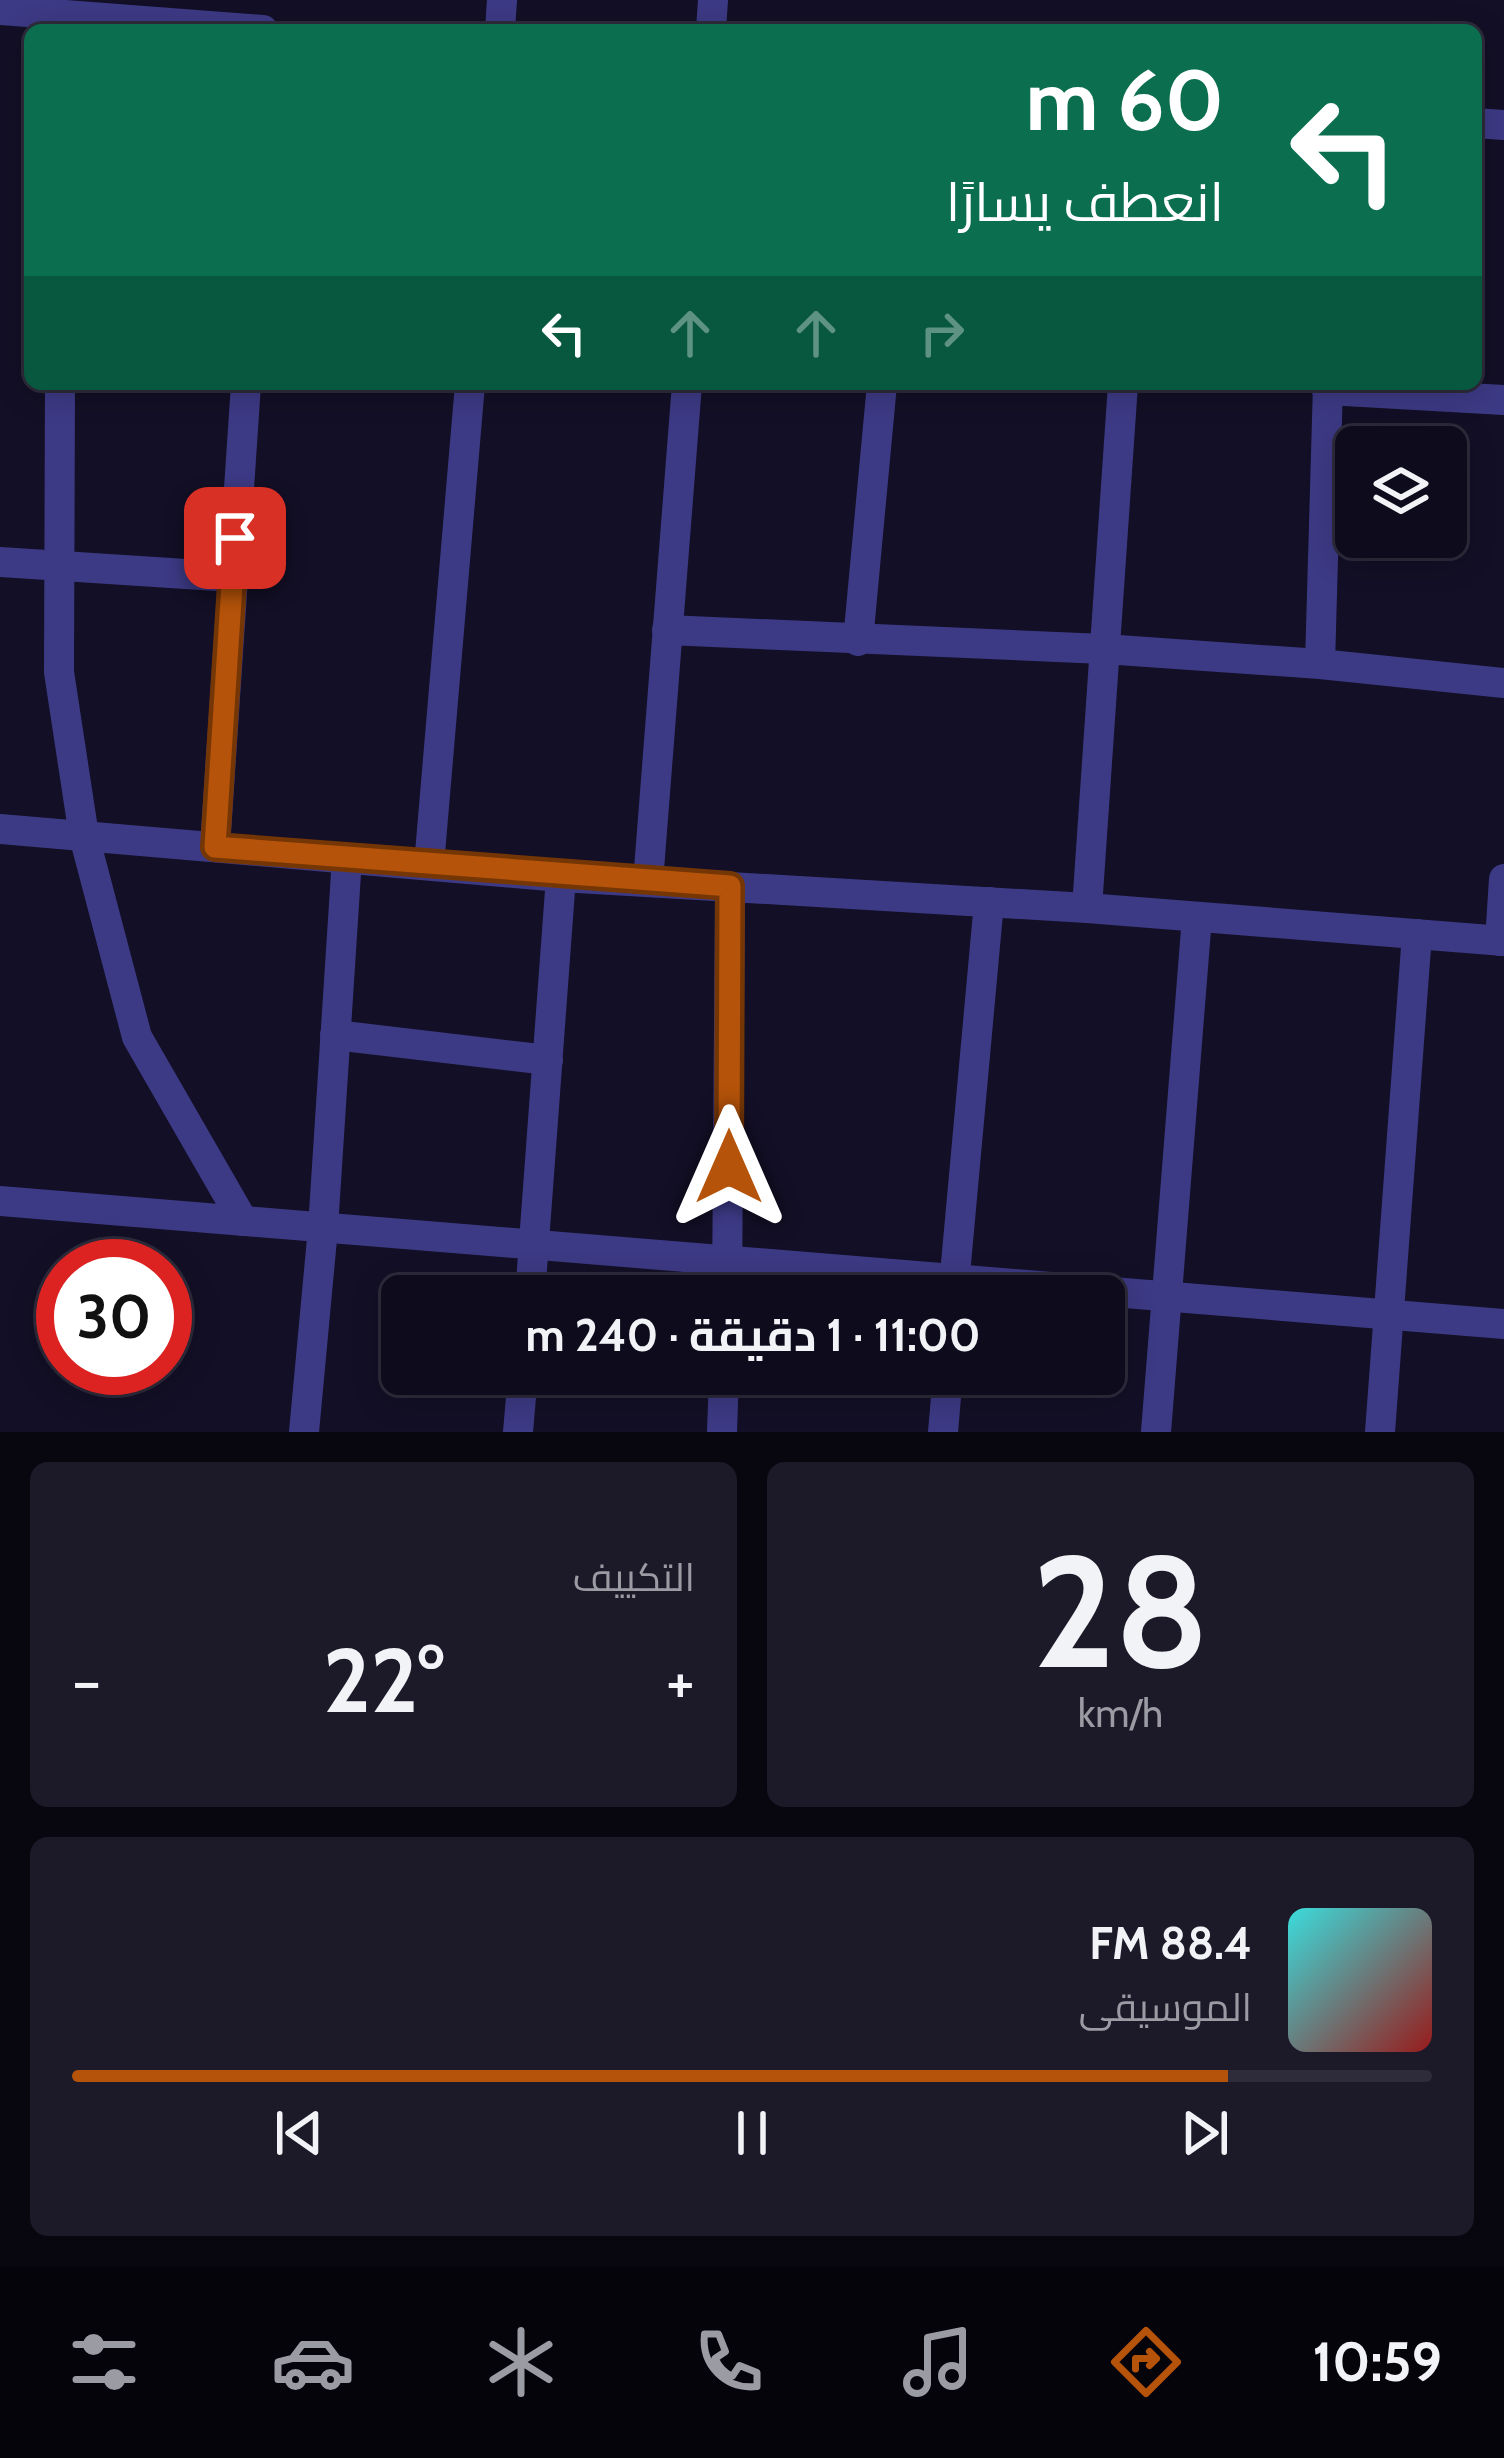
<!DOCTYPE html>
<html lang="ar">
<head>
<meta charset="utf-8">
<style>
	body { margin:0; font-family:Cabin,Cairo,sans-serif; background:#1c1929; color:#f1f3f6; direction:rtl; height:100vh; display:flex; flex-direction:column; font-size:45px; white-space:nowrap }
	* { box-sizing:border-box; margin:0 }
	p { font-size:39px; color:#9b9ba3 }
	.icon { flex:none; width:66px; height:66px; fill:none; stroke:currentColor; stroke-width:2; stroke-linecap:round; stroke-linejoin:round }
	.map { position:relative; height:1432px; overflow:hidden; direction:ltr }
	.sheet { display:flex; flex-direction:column; gap:30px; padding:30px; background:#08060f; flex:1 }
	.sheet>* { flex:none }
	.top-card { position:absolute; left:24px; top:24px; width:1458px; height:366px; border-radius:18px; box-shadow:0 6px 30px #0003,0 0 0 3px #2e2b3b; direction:rtl; background:#0b6e4f; color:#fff; overflow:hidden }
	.controls { position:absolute; left:1335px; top:426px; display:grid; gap:24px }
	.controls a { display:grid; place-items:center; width:132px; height:132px; border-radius:18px; background:#0e0b1c; box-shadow:0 6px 30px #0003,0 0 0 3px #2e2b3b; font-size:60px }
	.speed { position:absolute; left:36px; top:1239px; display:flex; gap:24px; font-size:60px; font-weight:700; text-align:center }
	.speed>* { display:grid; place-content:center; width:156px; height:156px; border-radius:50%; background:#0e0b1c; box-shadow:0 6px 30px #0003,0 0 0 3px #2e2b3b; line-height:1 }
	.speed .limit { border:18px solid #d22; background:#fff; color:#111 }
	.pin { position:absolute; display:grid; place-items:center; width:102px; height:102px; color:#fff; margin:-51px; border-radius:24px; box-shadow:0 6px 18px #0006 }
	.me { position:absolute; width:132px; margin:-66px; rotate:0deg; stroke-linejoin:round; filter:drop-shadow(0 0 9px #0008) }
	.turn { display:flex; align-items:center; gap:42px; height:252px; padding:0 60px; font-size:54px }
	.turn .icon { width:156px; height:156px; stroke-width:2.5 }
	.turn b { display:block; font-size:84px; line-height:102px }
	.lanes { display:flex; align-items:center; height:114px; padding:0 60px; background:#0003; justify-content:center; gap:60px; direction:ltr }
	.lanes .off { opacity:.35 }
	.big { font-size:90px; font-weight:700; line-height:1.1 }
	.sheet .widget { flex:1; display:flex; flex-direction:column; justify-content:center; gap:18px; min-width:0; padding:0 42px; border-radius:18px; background:#1c1929 }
	.sheet .dial { align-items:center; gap:0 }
	.dial b { font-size:156px; line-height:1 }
	.song { display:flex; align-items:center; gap:36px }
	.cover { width:144px; height:144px; border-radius:18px; background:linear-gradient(135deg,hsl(180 70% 55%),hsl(0 70% 35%)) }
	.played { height:12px; border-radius:6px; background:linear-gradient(90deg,#b45309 85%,#2e2b3b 85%) }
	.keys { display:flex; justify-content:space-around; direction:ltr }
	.heat { display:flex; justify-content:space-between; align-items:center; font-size:66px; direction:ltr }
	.sheet .tiles { flex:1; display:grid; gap:30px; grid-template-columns:1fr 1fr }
	.widget:last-child { grid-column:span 2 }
	.trip { position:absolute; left:381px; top:1275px; width:744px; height:120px; border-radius:18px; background:#0e0b1c; box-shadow:0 6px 30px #0003,0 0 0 3px #2e2b3b; font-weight:700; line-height:120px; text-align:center; direction:rtl }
	.menu { display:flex; height:192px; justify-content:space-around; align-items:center; background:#06040b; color:#9b9ba3 }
	.menu .icon { width:84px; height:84px }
	.menu .on { color:#b45309 }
	.menu b { font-size:54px; color:#f1f3f6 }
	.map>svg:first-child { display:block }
</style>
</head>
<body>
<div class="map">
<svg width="1504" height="1432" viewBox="0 0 1504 1432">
	<rect width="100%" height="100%" fill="#130f26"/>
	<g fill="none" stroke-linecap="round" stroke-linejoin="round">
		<g stroke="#3d3a85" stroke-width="30">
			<polyline points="0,10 263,30"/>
			<polyline points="500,30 502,0"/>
			<polyline points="711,30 713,0"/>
			<polyline points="1476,123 1504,125"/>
			<polyline points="60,384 59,672 84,836 137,1037 243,1221"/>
			<polyline points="1327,390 1504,400"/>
			<polyline points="0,562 232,577"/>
			<polyline points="667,630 1104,649 1320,664 1504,683"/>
			<polyline points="858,641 882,384"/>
			<polyline points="1320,664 1328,384"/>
			<polyline points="0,829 561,877 1087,908 1504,941"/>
			<polyline points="215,847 246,384"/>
			<polyline points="429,865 470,384"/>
			<polyline points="648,882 687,384"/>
			<polyline points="1087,908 1123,384"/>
			<polyline points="1500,941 1504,879"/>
			<polyline points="335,1035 548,1060"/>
			<polyline points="0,1201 1504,1324"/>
			<polyline points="530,1296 561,877"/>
			<polyline points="727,1296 730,887"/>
			<polyline points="953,1296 989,902"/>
			<polyline points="304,1432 323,1228 347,858"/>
			<polyline points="518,1432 523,1374"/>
			<polyline points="722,1432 724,1374"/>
			<polyline points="943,1432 948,1374"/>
			<polyline points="1156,1432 1197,917"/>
			<polyline points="1380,1432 1417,934"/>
		</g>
	</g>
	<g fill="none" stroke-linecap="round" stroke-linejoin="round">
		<g stroke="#753606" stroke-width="30">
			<polyline id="route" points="235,538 215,847 730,886 729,1167"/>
		</g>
		<use href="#route" stroke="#b45309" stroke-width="21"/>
	</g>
</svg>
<div class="controls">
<a><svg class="icon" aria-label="layers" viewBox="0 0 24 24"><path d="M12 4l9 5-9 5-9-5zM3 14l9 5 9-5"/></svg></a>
</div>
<div class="speed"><div class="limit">30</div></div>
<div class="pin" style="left:235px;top:538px;background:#d93025"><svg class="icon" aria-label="arrive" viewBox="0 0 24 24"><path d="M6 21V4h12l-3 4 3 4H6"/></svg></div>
<svg class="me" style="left:729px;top:1167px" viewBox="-20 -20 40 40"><path d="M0-17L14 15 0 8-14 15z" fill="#b45309" stroke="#fff" stroke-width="4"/></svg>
<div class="trip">11:00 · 1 دقيقة · 240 m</div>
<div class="top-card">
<div class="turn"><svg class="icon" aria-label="left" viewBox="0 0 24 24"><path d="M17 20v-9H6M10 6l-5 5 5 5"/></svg><div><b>60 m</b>انعطف يسارًا</div></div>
<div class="lanes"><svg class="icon" aria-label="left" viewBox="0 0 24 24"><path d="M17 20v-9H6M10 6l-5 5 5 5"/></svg><svg class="icon off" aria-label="ahead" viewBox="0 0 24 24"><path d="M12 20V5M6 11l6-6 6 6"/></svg><svg class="icon off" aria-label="ahead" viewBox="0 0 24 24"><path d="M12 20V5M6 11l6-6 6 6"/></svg><svg class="icon off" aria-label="right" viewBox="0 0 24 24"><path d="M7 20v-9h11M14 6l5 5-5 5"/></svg></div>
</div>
</div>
<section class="sheet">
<div class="tiles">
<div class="widget dial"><b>28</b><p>km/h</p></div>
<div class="widget"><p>التكييف</p>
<div class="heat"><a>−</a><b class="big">22°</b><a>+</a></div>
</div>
<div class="widget">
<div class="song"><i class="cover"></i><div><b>88.4 FM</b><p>الموسيقى</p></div></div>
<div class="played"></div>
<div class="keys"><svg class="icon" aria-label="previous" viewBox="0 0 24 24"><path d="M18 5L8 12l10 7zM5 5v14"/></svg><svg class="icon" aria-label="pause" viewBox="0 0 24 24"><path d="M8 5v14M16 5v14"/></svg><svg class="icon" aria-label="next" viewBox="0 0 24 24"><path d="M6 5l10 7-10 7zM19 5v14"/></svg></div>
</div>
</div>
</section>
<nav class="menu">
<b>10:59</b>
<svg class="icon on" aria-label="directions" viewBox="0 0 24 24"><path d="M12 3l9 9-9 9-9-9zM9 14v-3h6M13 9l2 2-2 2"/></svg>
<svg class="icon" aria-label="music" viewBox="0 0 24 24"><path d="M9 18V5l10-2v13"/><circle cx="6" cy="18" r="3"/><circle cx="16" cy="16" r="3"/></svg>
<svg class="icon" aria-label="phone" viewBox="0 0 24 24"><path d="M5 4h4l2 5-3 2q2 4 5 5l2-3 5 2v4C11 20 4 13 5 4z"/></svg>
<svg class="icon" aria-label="climate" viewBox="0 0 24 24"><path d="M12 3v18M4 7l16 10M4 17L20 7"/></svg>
<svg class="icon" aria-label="car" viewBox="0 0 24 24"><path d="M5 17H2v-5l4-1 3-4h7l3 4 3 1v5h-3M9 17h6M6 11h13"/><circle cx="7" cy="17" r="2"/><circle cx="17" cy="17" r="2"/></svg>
<svg class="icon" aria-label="filters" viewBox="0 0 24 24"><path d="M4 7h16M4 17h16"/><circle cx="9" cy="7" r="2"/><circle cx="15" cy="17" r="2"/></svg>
</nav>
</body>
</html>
